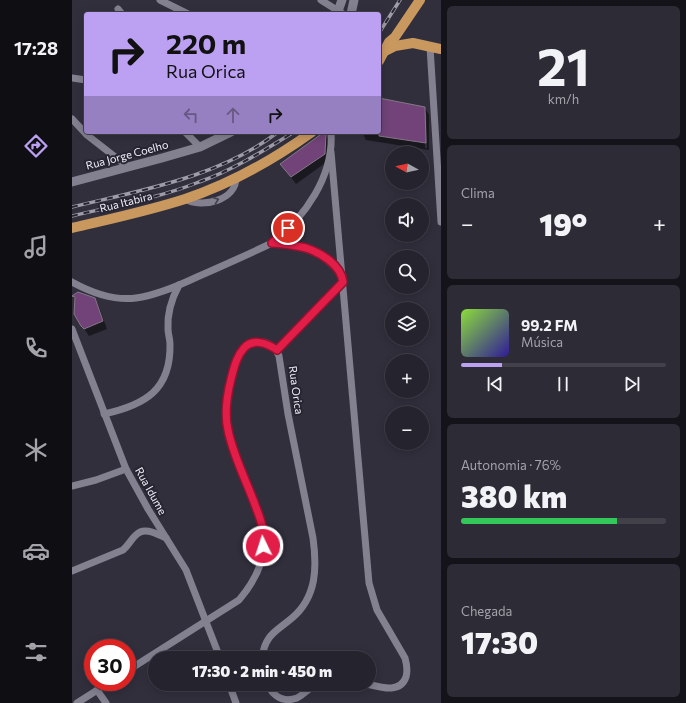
<!DOCTYPE html>
<html lang="pt">
<head>
<meta charset="utf-8">
<style>
	body { margin:0; font-family:Commissioner,sans-serif; background:#2d2b35; color:#f1f3f6; height:100vh; display:flex; flex-direction:column; font-size:15px; white-space:nowrap }
	* { box-sizing:border-box; margin:0 }
	p { font-size:13px; color:#a3a4aa }
	.icon { flex:none; width:22px; height:22px; fill:none; stroke:currentColor; stroke-width:2; stroke-linecap:round; stroke-linejoin:round }
	.map { position:relative; flex:1; overflow:hidden }
	.details { display:flex; flex-direction:column; gap:6px; padding:6px; background:#141319; width:245px }
	.details>* { flex:none }
	.hud { position:absolute; left:12px; top:12px; width:297px; height:122px; border-radius:4px; box-shadow:0 2px 10px #0003,0 0 0 1px #424049; background:#bca0f2; color:#111; overflow:hidden }
	.needle { width:26px; rotate:278deg }
	.controls { position:absolute; left:313px; top:146px; display:grid; gap:8px }
	.controls a { display:grid; place-items:center; width:44px; height:44px; border-radius:50%; background:#25232d; box-shadow:0 2px 10px #0003,0 0 0 1px #424049; font-size:20px }
	.speed { position:absolute; left:12px; top:639px; display:flex; gap:8px; font-size:20px; font-weight:700; text-align:center }
	.speed>* { display:grid; place-content:center; width:52px; height:52px; border-radius:50%; background:#25232d; box-shadow:0 2px 10px #0003,0 0 0 1px #424049; line-height:1 }
	.speed .limit { border:6px solid #d22; background:#fff; color:#111 }
	.pin { position:absolute; display:grid; place-items:center; width:34px; height:34px; color:#fff; margin:-17px; border:2px solid #fff; border-radius:50%; box-shadow:0 1px 4px #0007 }
	.me { position:absolute; width:44px; margin:-22px; rotate:356deg; stroke-linejoin:round; filter:drop-shadow(0 0 3px #0008) }
	.turn { display:flex; align-items:center; gap:14px; height:84px; padding:0 16px; font-size:18px }
	.turn .icon { width:52px; height:52px; stroke-width:2.5 }
	.turn b { display:block; font-size:28px; line-height:34px }
	.lanes { display:flex; align-items:center; height:38px; padding:0 16px; background:#0003; justify-content:center; gap:20px; direction:ltr }
	.lanes .off { opacity:.35 }
	.big { font-size:30px; font-weight:800; line-height:1.1 }
	.details .tile { flex:1; display:flex; flex-direction:column; justify-content:center; gap:6px; min-width:0; padding:0 14px; border-radius:6px; background:#2d2b35 }
	.details .dial { align-items:center; gap:0 }
	.dial b { font-size:52px; line-height:1 }
	.song { display:flex; align-items:center; gap:12px }
	.cover { width:48px; height:48px; border-radius:6px; background:linear-gradient(135deg,hsl(90 70% 55%),hsl(250 70% 35%)) }
	.played { height:4px; border-radius:2px; background:linear-gradient(90deg,#bca0f2 20%,#424049 20%) }
	.keys { display:flex; justify-content:space-around; direction:ltr }
	.heat { display:flex; justify-content:space-between; align-items:center; font-size:22px; direction:ltr }
	.charge { height:6px; border-radius:3px; background:linear-gradient(90deg,#34c759 76%,#424049 0) }
	.trip { position:absolute; left:76px; top:651px; width:228px; height:40px; border-radius:20px; background:#25232d; box-shadow:0 2px 10px #0003,0 0 0 1px #424049; font-weight:800; line-height:40px; text-align:center }
	main { display:flex; flex:1; min-height:0 }
	.tabs { display:flex; flex-direction:column; width:72px; justify-content:space-around; align-items:center; background:#0f0e12; color:#a3a4aa }
	.tabs .icon { width:28px; height:28px }
	.tabs .active { color:#bca0f2 }
	.tabs b { font-size:18px; color:#f1f3f6 }
	.map>svg:first-child { display:block }
</style>
</head>
<body>
<main>
<nav class="tabs">
<b>17:28</b>
<svg class="icon active" aria-label="directions" viewBox="0 0 24 24"><path d="M12 3l9 9-9 9-9-9zM9 14v-3h6M13 9l2 2-2 2"/></svg>
<svg class="icon" aria-label="music" viewBox="0 0 24 24"><path d="M9 18V5l10-2v13"/><circle cx="6" cy="18" r="3"/><circle cx="16" cy="16" r="3"/></svg>
<svg class="icon" aria-label="phone" viewBox="0 0 24 24"><path d="M5 4h4l2 5-3 2q2 4 5 5l2-3 5 2v4C11 20 4 13 5 4z"/></svg>
<svg class="icon" aria-label="climate" viewBox="0 0 24 24"><path d="M12 3v18M4 7l16 10M4 17L20 7"/></svg>
<svg class="icon" aria-label="car" viewBox="0 0 24 24"><path d="M5 17H2v-5l4-1 3-4h7l3 4 3 1v5h-3M9 17h6M6 11h13"/><circle cx="7" cy="17" r="2"/><circle cx="17" cy="17" r="2"/></svg>
<svg class="icon" aria-label="filters" viewBox="0 0 24 24"><path d="M4 7h16M4 17h16"/><circle cx="9" cy="7" r="2"/><circle cx="15" cy="17" r="2"/></svg>
</nav>
<div class="map">
<svg width="369" height="703" viewBox="0 0 369 703">
	<rect width="100%" height="100%" fill="#312f3c"/>
	<g fill="#0007" fill-rule="evenodd">
		<path d="M307,99L353,108L357,115V150L294,140L290,132H307ZM352,113H354L355,148H353Z"/>
		<polygon points="253,134 258,142 256,161 224,184 209,164"/>
		<polygon points="1,296 23,299 27,307 35,329 17,336 9,324 4,301"/>
	</g>
	<g fill="#714378" stroke="#847885">
		<polygon points="307,98 353,107 354,143 307,136"/>
		<polygon points="252,132 254,134 253,154 219,177 208,164"/>
		<polygon points="6,292 23,298 31,321 12,329 9,326 2,314 3,297 0,296"/>
	</g>
	<g fill="none" stroke-linecap="round" stroke-linejoin="round">
		<g stroke="#838090" stroke-width="7">
			<polyline points="88,0 116,14"/>
			<polyline points="249,0 271,14"/>
			<polyline points="46,9 50,14"/>
			<polyline points="358,47 369,222"/>
			<polyline points="0,78 14,80"/>
			<polyline points="0,119 15,135 56,167"/>
			<polyline points="113,132 128,147"/>
			<path d="M259,152L297,583L305,610L333,658C335,665 336,670 334,677C328,694 308,687 295,684"/>
			<path d="M113,199C130,209 165,200 164,177"/>
			<path d="M200,243C233,248 247,248 270,275"/>
			<path d="M0,282C20,293 41,301 64,298C85,295 106,286 125,277C150,266 175,255 200,243C233,217 262,176 259,132"/>
			<polyline points="0,329 54,469 76,509 114,570 148,658"/>
			<polyline points="205,350 271,282"/>
			<path d="M32,414C73,405 99,390 98,344C98,339 96,334 96,329C95,313 100,298 107,285"/>
			<polyline points="0,486 24,480 54,469"/>
			<path d="M0,571L51,550C57,545 59,539 64,535C72,526 85,534 94,538"/>
			<path d="M55,671L167,600C184,580 196,556 191,530C189,520 185,510 181,501C166,461 147,427 158,384C160,374 162,363 167,355C178,338 200,337 207,356L216,414L241,538C245,567 245,597 220,618C205,631 193,634 190,658"/>
			<polyline points="157,684 164,703"/>
			<path d="M195,684C201,696 211,703 225,698C234,693 236,688 246,684"/>
			<polyline points="25,690 34,703"/>
			<polyline points="5,703 38,682"/>
		</g>
		<g stroke="#838090" stroke-width="9">
			<polyline points="265,14 270,0"/>
			<polyline points="279,14 282,0"/>
			<polyline points="0,182 90,158 128,147 159,132"/>
		</g>
		<g stroke="#c9985f" stroke-width="10">
			<polyline points="313,51 323,46 341,43 369,49"/>
			<polyline points="307,61 317,42 323,37 348,0"/>
			<path d="M0,228C38,219 76,211 113,199C158,184 201,160 240,132"/>
		</g>
		<g stroke="#9d9ca7" stroke-width="3.5">
			<g id="rail">
				<polyline points="307,33 328,0"/>
				<path d="M0,207C70,190 148,177 206,132"/>
				<path d="M0,216C42,206 87,198 127,182C161,170 191,151 222,132"/>
			</g>
		</g>
		<use href="#rail" stroke="#272532" stroke-width="2" stroke-dasharray="6" stroke-linecap="butt"/>
	</g>
	<defs><path id="oneway-chevron" d="M-2-3.5L2.5 0L-2 3.5" fill="none" stroke-width="1.6" stroke-linecap="round" stroke-linejoin="round"/></defs>
	<use stroke="#43404e" href="#oneway-chevron" transform="translate(144 200) rotate(-20)"/>
	<g fill="none" stroke-linecap="round" stroke-linejoin="round">
		<g stroke="#92132f" stroke-width="10">
			<path id="route" d="M191,546C191,541 192,535 191,531C190,521 185,511 182,502C173,478 161,455 156,430C152,413 155,395 159,379C162,368 164,357 172,348C181,338 195,343 205,350L271,282C269,265 249,253 234,248C223,245 211,244 200,243L216,228"/>
		</g>
		<use href="#route" stroke="#e11d48" stroke-width="7"/>
	</g>
	<g text-anchor="middle" stroke-width="4" stroke-linejoin="round" paint-order="stroke">
		<g font-size="11" fill="#f1f0f9" stroke="#272532">
			<text transform="translate(55 155) rotate(-15)" y="4">Rua Jorge Coelho</text>
			<text transform="translate(54 202) rotate(-14)" y="4">Rua Itabira</text>
			<text transform="translate(224 390) rotate(82)" y="4">Rua Orica</text>
			<text transform="translate(79 491) rotate(61)" y="4">Rua Idume</text>
		</g>
	</g>
</svg>
<div class="controls">
<a><svg class="needle" viewBox="-14 -14 28 28"><path d="M0-13l5 13h-10z" fill="#e53935"/><path d="M0 13l5-13h-10z" fill="#a3a4aa"/></svg></a>
<a><svg class="icon" aria-label="sound" viewBox="0 0 24 24"><path d="M4 9h4l5-4v14l-5-4H4zM17 9q2 3 0 6"/></svg></a>
<a><svg class="icon" aria-label="search" viewBox="0 0 24 24"><circle cx="10" cy="10" r="6"/><path d="M15 15l6 6"/></svg></a>
<a><svg class="icon" aria-label="layers" viewBox="0 0 24 24"><path d="M12 4l9 5-9 5-9-5zM3 14l9 5 9-5"/></svg></a>
<a>+</a>
<a>−</a>
</div>
<div class="speed"><div class="limit">30</div></div>
<div class="pin" style="left:216px;top:228px;background:#d93025"><svg class="icon" aria-label="arrive" viewBox="0 0 24 24"><path d="M6 21V4h12l-3 4 3 4H6"/></svg></div>
<svg class="me" style="left:191px;top:546px" viewBox="-20 -20 40 40"><circle r="17" fill="#e11d48" stroke="#fff" stroke-width="3"/><path d="M0-11L8 9 0 5-8 9z" fill="#fff"/></svg>
<div class="trip">17:30 · 2 min · 450 m</div>
<div class="hud">
<div class="turn"><svg class="icon" aria-label="right" viewBox="0 0 24 24"><path d="M7 20v-9h11M14 6l5 5-5 5"/></svg><div><b>220 m</b>Rua Orica</div></div>
<div class="lanes"><svg class="icon off" aria-label="left" viewBox="0 0 24 24"><path d="M17 20v-9H6M10 6l-5 5 5 5"/></svg><svg class="icon off" aria-label="ahead" viewBox="0 0 24 24"><path d="M12 20V5M6 11l6-6 6 6"/></svg><svg class="icon" aria-label="right" viewBox="0 0 24 24"><path d="M7 20v-9h11M14 6l5 5-5 5"/></svg></div>
</div>
</div>
<section class="details">
<div class="tile dial"><b>21</b><p>km/h</p></div>
<div class="tile"><p>Clima</p>
<div class="heat"><a>−</a><b class="big">19°</b><a>+</a></div>
</div>
<div class="tile">
<div class="song"><i class="cover"></i><div><b>99.2 FM</b><p>Música</p></div></div>
<div class="played"></div>
<div class="keys"><svg class="icon" aria-label="previous" viewBox="0 0 24 24"><path d="M18 5L8 12l10 7zM5 5v14"/></svg><svg class="icon" aria-label="pause" viewBox="0 0 24 24"><path d="M8 5v14M16 5v14"/></svg><svg class="icon" aria-label="next" viewBox="0 0 24 24"><path d="M6 5l10 7-10 7zM19 5v14"/></svg></div>
</div>
<div class="tile"><p>Autonomia · 76%</p><b class="big">380 km</b><div class="charge"></div></div>
<div class="tile"><p>Chegada</p><b class="big">17:30</b></div>
</section>
</main>
</body>
</html>
